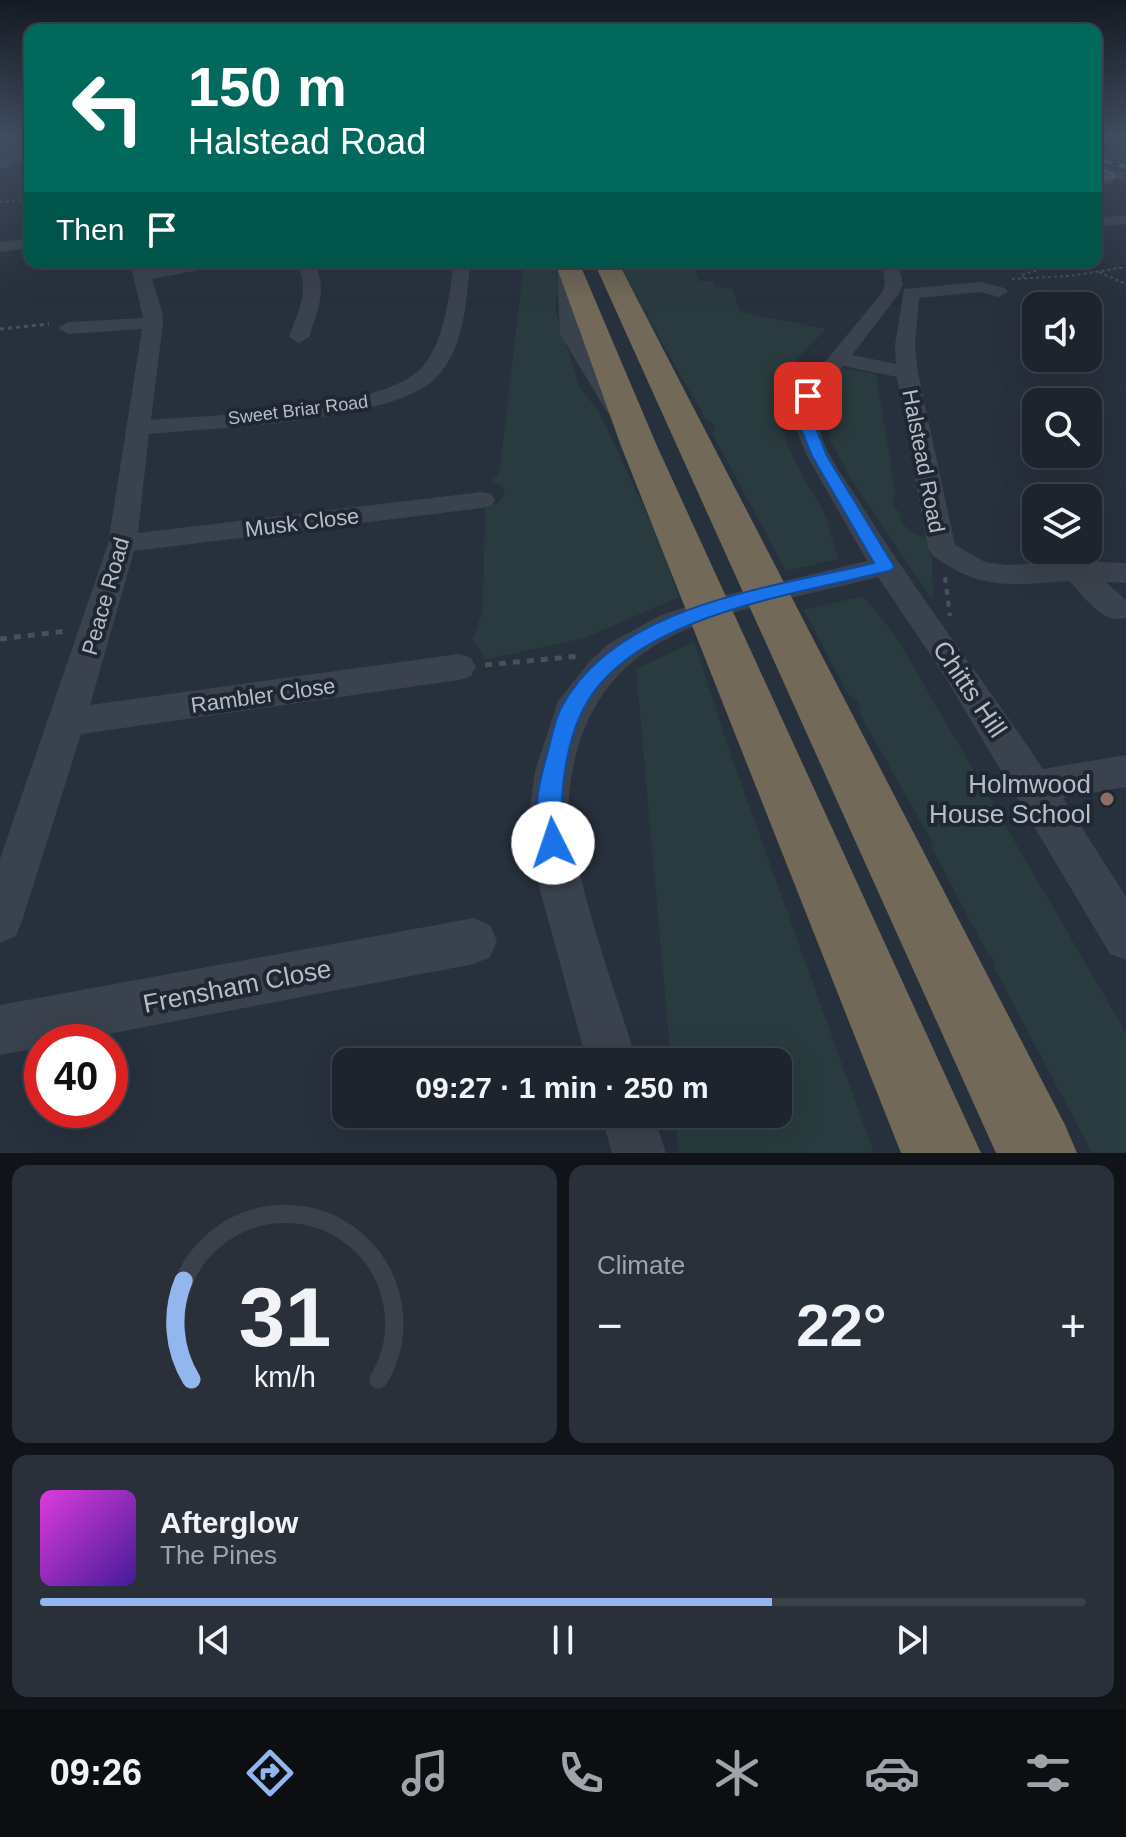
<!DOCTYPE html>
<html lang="en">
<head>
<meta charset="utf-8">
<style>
	body { margin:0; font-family:Helvetica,sans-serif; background:#2a303a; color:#f1f3f6; height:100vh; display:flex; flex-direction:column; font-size:30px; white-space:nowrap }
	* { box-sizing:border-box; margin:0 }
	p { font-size:26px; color:#a0a4aa }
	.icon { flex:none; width:44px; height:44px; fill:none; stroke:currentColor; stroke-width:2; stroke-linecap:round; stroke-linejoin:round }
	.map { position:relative; height:1153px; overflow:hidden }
	.details { display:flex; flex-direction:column; gap:12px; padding:12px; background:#101419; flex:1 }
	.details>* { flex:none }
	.hud { position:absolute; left:24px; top:24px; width:1078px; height:244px; border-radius:16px; box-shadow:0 8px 32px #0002,0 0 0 2px #3b414a; background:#00695c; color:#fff; overflow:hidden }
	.tools { position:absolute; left:1022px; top:292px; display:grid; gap:16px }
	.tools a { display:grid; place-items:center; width:80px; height:80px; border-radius:16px; background:#1d242e; box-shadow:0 8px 32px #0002,0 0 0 2px #3b414a; font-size:40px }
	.speed { position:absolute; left:24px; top:1024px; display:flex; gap:16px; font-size:40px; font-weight:700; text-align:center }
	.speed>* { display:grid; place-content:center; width:104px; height:104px; border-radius:50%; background:#1d242e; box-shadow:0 8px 32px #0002,0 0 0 2px #3b414a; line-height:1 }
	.speed .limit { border:12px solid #d22; background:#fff; color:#111 }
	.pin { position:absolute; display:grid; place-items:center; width:68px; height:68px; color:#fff; margin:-34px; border-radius:16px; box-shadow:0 4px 12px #0006 }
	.me { position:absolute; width:88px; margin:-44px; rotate:356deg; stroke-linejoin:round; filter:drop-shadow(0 0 6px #0008) }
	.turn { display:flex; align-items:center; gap:28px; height:168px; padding:0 32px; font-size:36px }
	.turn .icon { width:104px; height:104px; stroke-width:2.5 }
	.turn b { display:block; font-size:56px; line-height:68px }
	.then { display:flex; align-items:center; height:76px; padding:0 32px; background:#0003; gap:16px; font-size:30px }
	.big { font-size:60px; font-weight:700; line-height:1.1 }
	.details .card { flex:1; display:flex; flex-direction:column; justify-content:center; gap:12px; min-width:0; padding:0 28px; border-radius:16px; background:#2a303a }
	.details .dial { align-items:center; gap:0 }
	.dial svg { height:208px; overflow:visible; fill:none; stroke:#3b414a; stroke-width:7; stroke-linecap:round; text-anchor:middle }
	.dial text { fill:#f1f3f6; stroke:none }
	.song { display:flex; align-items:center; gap:24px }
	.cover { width:96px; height:96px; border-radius:12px; background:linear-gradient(135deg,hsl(300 70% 55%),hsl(260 70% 35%)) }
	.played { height:8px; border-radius:4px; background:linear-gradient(90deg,#94b6ef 70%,#3b414a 70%) }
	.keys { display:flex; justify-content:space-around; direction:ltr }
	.heat { display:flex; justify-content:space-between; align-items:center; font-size:44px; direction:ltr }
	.details .tiles { flex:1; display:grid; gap:12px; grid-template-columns:1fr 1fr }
	.card:last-child { grid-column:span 2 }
	.trip { position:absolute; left:332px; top:1048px; width:460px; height:80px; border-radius:16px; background:#1d242e; box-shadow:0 8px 32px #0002,0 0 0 2px #3b414a; font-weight:700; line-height:80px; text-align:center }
	.dock { display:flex; height:128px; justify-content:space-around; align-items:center; background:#0c0e12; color:#a0a4aa }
	.dock .icon { width:56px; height:56px }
	.dock .current { color:#94b6ef }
	.dock b { font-size:36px; color:#f1f3f6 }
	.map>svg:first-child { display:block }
</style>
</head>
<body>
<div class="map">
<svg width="1126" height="1153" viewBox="0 0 1126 1153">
	<rect width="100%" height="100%" fill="#27303d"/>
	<g fill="#293b3e">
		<polygon points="1096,136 1126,136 1126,166 1096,157"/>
		<polygon points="524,262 553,262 558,283 555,309 579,386 599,412 656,533 679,597 585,638 484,660 481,650 472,641 483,609 485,507 498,503 505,494 501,485 490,480 499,476"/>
		<path d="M617,262H691L699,281H713L716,287L732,288L740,312L826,329C817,339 805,349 796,360C759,410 792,457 818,501C828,517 832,540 838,559L786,571L712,433L716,427L705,418L647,316L649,312L643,309Z"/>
		<path d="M839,368L876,374L896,497L893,498L894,509L899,511C902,528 910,532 925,538L932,560L933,601L849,476L830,439L825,393Z"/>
		<polygon points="863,596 895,635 1126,1033 1126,1153 1092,1153 995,969 995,961 986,951 934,852 932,842 861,716 858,701 848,694 804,610"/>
		<polygon points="694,642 733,761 874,1153 679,1153 675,1114 778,1114 778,1062 671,1062 636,669"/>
	</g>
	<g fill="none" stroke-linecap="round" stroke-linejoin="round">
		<g stroke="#425456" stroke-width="2" stroke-dasharray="3 3" stroke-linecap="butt">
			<polyline points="0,202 30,199"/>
			<polyline points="1099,272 1126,284"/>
			<polyline points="1025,278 1021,275 1064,262"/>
			<polyline points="1012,279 1070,276 1126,267"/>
		</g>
		<polyline stroke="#425456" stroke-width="3" stroke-dasharray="4 4" stroke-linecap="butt" points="0,329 49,324"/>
		<polyline stroke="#425456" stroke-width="4" stroke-dasharray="6 6" stroke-linecap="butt" points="945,577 950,616"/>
		<g stroke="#425456" stroke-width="5" stroke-dasharray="7 7" stroke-linecap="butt">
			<polyline points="0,639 67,631"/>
			<polyline points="485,665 580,656"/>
		</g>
		<g fill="#3a424d" fill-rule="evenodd">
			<polygon points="30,152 30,160 0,169 0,161"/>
			<polygon points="1096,163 1126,174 1126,182 1096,171"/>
			<polygon points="1126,216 1126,224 1096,227 1096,217"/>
			<polygon points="30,238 30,248 0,252 0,242"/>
			<path d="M130,262H146L149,270L189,262H223L215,267L152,279L162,311L163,323L151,420C210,415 386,411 423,366C445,340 449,295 454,262H470C467,299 464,350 436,378C392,422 214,428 149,434L138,533L482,492L491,494L495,500L491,506L482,508L134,551L90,705L459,654L471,658L476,667L471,676L459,680L81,734L22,921L16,936L0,943V859L108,544L142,329L68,334L58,328L68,322L143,318Z"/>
			<path d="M295,262H312C330,285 317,312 309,337L299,343L289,337C298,312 312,286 295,262Z"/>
			<polygon points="557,262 573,262 580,334 628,410 625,415 609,415 560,334"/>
			<path d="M882,262H898L903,284L898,295L852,355L896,364L895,345L904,289L980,282L1005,288L1008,292L999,297L980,292L919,298L915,345L918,373L955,545L985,562L1006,565L1076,561L1126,563V583L1106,582L1126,600V618C1102,625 1084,596 1069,581C1023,584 987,591 947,565C939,560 933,557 928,549L897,377L843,366C828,385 815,399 819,425C823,452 845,478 859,501C916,593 983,679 1043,769L1126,755V787L1063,798L1126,897V960L1110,954L944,675L878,577C814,594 746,605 685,630C604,664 569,732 568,818C568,833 575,850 578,865C593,932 617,997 637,1062H587L540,890L528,820L535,771L558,701L589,662L608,644L661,615L721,596L867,561L807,456L795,426L797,396L881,294L885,284Z"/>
			<polygon points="474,918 490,925 497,941 490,957 474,964 66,1042 42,1042 42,1047 0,1055 0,1005"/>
			<polygon points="601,1114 653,1114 666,1153 612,1153"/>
		</g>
		<g fill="#726958" fill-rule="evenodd">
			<polygon points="555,262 579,262 657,446 981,1153 901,1153 621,446"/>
			<polygon points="594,262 618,262 1065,1125 1077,1153 996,1153"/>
		</g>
		<g stroke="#5d6674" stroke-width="4">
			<polyline id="rail" points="1096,158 1126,167"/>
		</g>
		<use href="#rail" stroke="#1f2732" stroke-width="3" stroke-dasharray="8" stroke-linecap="butt"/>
	</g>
	<polygon fill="#424c5b" points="1096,168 1114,178 1111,184 1096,184"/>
	<polygon fill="#4e5967" stroke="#5f6876" stroke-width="2" points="1096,168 1114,174 1114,178 1096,177"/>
	<linearGradient id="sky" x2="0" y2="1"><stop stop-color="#151a22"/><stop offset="0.46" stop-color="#414e62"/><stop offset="1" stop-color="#414e62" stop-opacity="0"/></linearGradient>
	<rect width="1126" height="297" fill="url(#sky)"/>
	<path fill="#1a73e8" stroke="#114b97" stroke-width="2" d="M808,392L814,396L815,426L827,456L894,566L892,570C798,595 625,615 581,714C567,744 562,784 561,816C560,829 567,839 562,851L553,855L544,851C530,822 538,785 547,755C551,740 554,722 561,708C615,604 772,588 874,563L812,456L800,426L801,396Z"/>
	<circle fill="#8d6e63" stroke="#1f2732" stroke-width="3" cx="1107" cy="799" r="8"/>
	<g text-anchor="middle" stroke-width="8" stroke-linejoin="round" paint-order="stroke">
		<g font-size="18" fill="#b7bdc8" stroke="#1f2732">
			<text transform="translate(298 410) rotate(-7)" y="6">Sweet Briar Road</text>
		</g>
		<g font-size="22" fill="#b7bdc8" stroke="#1f2732">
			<text transform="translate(924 461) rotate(79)" y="8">Halstead Road</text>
			<text transform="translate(302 522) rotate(-7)" y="8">Musk Close</text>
			<text transform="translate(105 596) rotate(-74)" y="8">Peace Road</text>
			<text transform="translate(263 695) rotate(-8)" y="8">Rambler Close</text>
		</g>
		<g font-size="26" fill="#b7bdc8" stroke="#1f2732">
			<text transform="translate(970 689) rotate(56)" y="9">Chitts Hill</text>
			<text transform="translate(237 986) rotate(-11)" y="9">Frensham Close</text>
		</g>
		<g font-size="26" fill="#b7bdc8" stroke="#1f2732" text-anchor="end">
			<text x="1091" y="793">Holmwood<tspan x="1091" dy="30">House School</tspan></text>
		</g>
	</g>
</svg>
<div class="tools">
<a><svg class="icon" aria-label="sound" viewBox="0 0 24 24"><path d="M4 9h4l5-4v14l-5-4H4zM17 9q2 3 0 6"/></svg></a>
<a><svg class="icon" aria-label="search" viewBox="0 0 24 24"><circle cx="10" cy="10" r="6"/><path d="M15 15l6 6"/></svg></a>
<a><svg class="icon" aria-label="layers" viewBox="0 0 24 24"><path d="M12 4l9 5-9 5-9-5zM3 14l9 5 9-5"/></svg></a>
</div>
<div class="speed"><div class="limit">40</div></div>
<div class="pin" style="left:808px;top:396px;background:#d93025"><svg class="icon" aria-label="arrive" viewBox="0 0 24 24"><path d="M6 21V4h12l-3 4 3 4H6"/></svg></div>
<svg class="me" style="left:553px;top:843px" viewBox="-20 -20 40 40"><circle r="19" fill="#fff"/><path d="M0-13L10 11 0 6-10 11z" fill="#1a73e8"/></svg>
<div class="trip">09:27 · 1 min · 250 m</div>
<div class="hud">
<div class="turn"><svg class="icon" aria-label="left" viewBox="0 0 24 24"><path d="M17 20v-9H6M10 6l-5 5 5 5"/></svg><div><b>150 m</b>Halstead Road</div></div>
<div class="then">Then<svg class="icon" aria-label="arrive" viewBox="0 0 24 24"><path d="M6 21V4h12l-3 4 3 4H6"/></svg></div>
</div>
</div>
<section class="details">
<div class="tiles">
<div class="card dial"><svg viewBox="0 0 100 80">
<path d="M14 69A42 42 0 1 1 86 69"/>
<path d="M14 69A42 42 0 0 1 11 31" stroke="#94b6ef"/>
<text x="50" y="56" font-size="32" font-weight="700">31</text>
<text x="50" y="72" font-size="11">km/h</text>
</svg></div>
<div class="card"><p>Climate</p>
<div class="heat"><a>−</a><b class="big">22°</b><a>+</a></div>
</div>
<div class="card">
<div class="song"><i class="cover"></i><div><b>Afterglow</b><p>The Pines</p></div></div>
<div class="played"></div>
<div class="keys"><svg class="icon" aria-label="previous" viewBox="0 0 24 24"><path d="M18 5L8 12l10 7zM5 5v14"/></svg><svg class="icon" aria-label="pause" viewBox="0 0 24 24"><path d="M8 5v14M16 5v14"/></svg><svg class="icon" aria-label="next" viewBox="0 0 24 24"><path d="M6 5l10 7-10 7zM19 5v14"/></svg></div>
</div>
</div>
</section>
<nav class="dock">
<b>09:26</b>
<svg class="icon current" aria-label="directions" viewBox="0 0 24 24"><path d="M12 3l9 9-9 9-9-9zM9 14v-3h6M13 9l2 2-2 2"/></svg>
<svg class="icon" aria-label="music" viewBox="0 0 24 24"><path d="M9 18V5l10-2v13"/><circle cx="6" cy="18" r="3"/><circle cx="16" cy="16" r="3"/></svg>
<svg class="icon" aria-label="phone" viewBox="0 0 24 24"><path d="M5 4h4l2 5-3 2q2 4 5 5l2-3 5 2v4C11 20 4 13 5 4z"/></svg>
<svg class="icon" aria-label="climate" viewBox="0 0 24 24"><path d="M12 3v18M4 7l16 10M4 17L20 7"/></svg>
<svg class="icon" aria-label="car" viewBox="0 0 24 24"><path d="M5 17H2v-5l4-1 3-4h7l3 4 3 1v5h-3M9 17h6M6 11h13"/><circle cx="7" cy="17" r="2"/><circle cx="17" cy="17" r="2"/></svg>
<svg class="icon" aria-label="filters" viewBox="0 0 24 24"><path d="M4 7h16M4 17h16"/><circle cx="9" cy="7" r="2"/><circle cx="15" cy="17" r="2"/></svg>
</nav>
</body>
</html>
